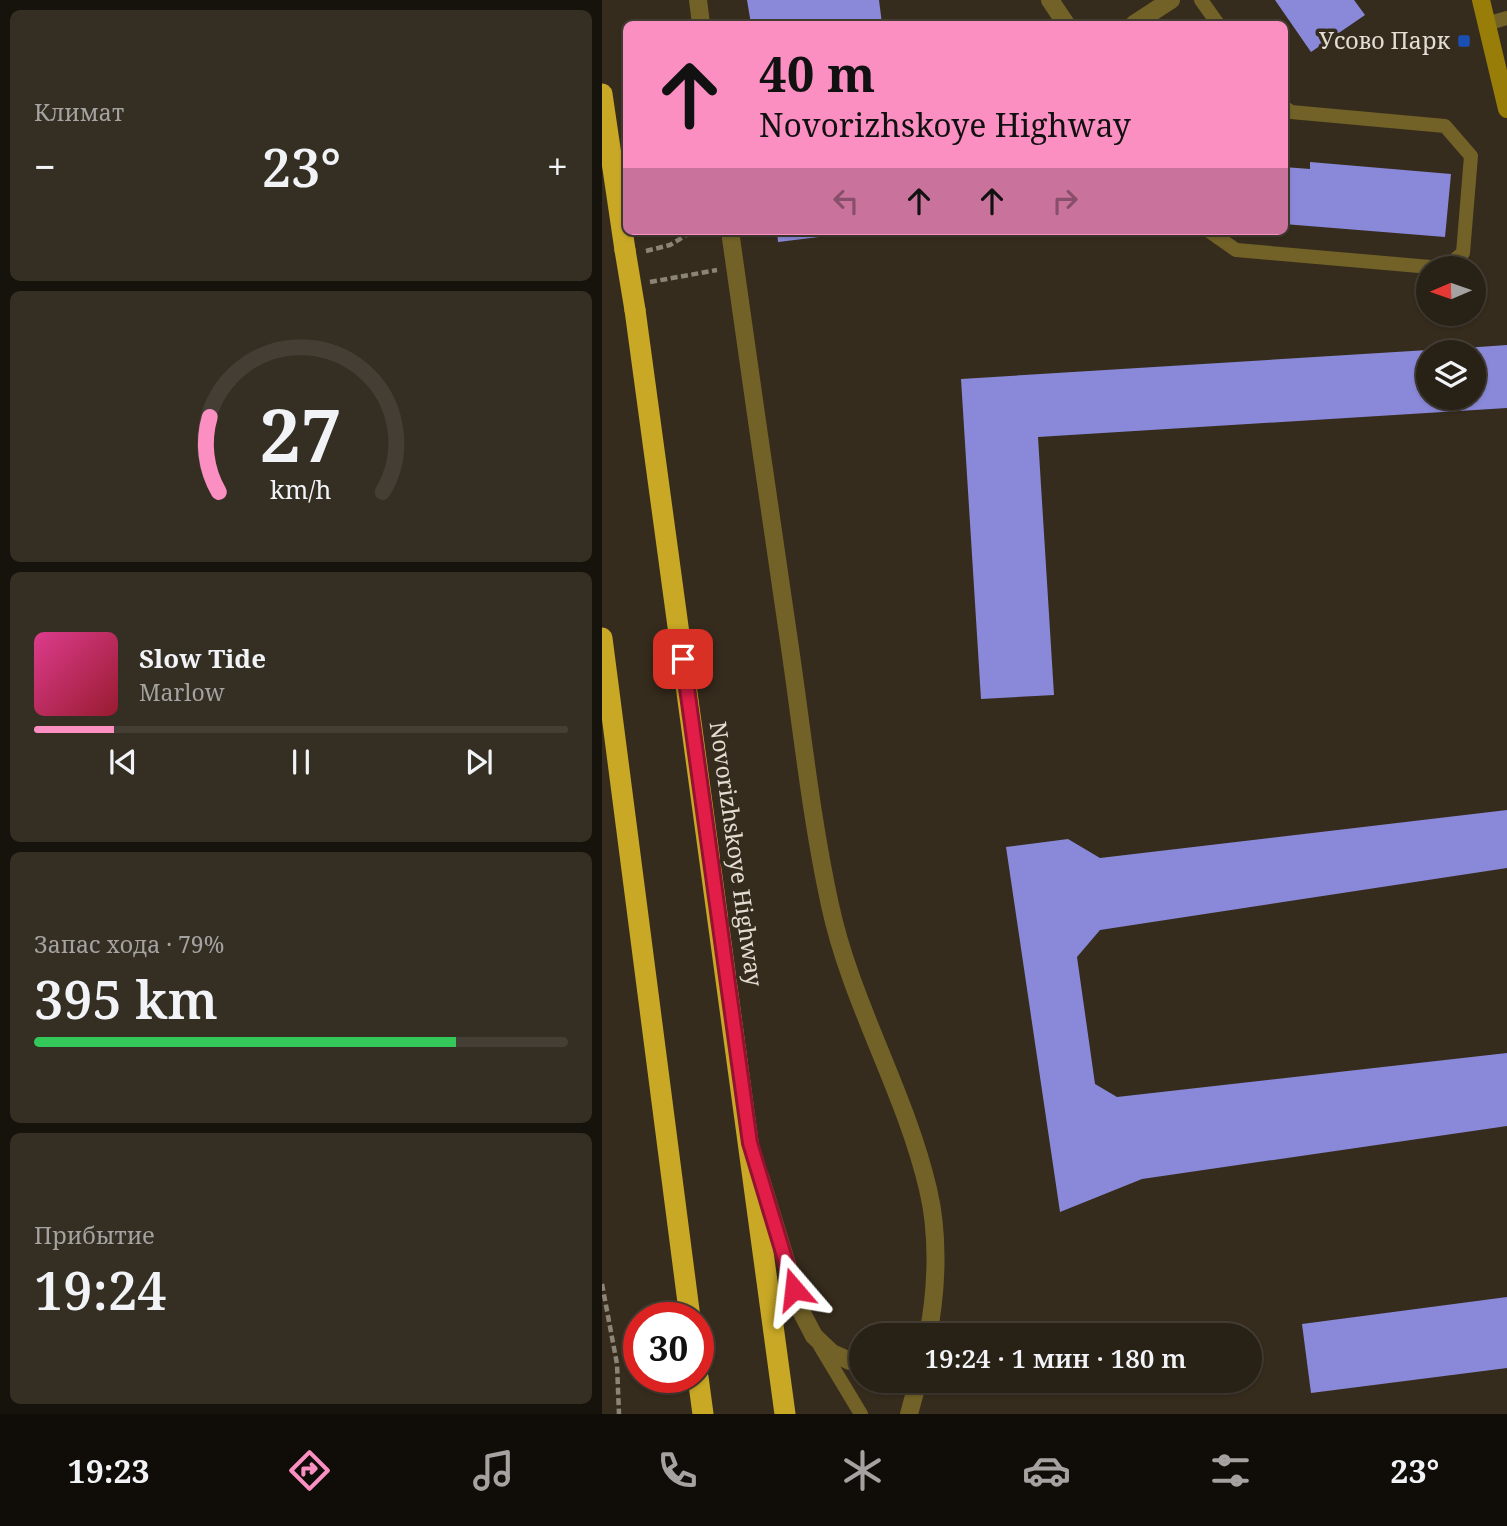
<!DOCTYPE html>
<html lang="ru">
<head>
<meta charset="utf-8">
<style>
	body { margin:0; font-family:"Noto Serif",serif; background:#342e23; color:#f1f3f6; height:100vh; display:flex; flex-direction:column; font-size:26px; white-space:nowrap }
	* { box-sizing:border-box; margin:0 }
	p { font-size:23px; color:#a5a3a1 }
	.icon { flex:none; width:38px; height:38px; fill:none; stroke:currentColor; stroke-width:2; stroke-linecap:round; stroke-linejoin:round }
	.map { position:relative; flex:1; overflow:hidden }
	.drawer { display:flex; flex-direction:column; gap:10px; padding:10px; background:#16120c; width:602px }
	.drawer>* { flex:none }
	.hud { position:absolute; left:21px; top:21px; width:665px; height:214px; border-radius:10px; box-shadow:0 2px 5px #0004,0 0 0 2px #443e35; background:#fc8fc2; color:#111; overflow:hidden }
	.needle { width:46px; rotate:268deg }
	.fabs { position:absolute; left:814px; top:256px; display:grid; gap:14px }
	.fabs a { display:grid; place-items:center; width:70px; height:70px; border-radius:50%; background:#282116; box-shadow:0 2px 5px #0004,0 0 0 2px #443e35; font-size:35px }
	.speed { position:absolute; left:21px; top:1302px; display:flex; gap:14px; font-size:35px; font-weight:700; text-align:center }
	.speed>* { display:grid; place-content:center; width:91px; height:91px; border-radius:50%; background:#282116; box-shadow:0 2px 5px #0004,0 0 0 2px #443e35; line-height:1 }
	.speed .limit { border:10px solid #d22; background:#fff; color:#111 }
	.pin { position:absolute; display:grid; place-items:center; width:60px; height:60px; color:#fff; margin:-30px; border-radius:14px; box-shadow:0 4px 10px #0006 }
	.me { position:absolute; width:77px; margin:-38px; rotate:343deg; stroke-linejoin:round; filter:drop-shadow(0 0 5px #0008) }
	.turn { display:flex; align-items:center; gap:24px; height:147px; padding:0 21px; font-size:32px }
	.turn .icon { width:91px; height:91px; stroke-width:2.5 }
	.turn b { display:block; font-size:49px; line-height:60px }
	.lanes { display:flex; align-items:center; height:66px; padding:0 21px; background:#0003; justify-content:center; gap:35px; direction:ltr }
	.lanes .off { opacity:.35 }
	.big { font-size:52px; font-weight:600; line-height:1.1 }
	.drawer .widget { flex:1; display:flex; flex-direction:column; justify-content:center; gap:10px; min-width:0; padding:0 24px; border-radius:10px; background:#342e23 }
	.drawer .dial { align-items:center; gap:0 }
	.dial svg { height:182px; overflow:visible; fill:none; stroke:#443e35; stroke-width:7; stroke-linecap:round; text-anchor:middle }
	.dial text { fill:#f1f3f6; stroke:none }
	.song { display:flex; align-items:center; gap:21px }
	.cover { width:84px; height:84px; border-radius:10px; background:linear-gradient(135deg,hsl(330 70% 55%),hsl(350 70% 35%)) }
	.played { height:7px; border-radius:4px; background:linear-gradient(90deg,#fc8fc2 15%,#443e35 15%) }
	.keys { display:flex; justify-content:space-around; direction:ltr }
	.heat { display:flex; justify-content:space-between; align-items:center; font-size:38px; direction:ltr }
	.charge { height:10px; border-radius:5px; background:linear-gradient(90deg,#34c759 79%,#443e35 0) }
	.trip { position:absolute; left:247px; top:1323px; width:413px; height:70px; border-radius:35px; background:#282116; box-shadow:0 2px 5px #0004,0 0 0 2px #443e35; font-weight:600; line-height:70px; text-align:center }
	.tabs { display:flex; height:112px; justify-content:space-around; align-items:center; background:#100d09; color:#a5a3a1 }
	.tabs .icon { width:49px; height:49px }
	.tabs .current { color:#fc8fc2 }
	.tabs b { font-size:32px; color:#f1f3f6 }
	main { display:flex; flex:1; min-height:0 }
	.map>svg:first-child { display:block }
</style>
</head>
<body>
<main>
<section class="drawer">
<div class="widget"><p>Климат</p>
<div class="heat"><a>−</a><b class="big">23°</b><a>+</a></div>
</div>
<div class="widget dial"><svg viewBox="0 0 100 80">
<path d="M14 69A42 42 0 1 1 86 69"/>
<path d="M14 69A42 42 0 0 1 10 36" stroke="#fc8fc2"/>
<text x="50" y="56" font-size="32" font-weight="700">27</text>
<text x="50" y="72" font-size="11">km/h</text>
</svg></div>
<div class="widget">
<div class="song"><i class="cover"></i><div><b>Slow Tide</b><p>Marlow</p></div></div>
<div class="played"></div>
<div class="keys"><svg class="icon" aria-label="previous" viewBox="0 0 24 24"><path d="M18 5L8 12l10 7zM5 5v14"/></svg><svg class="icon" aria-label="pause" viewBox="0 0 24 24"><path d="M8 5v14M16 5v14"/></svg><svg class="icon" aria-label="next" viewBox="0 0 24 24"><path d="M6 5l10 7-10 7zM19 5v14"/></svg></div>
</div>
<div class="widget"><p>Запас хода · 79%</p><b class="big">395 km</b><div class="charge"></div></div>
<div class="widget"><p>Прибытие</p><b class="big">19:24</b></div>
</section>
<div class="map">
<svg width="905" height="1414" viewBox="0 0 905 1414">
	<rect width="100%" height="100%" fill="#362c1d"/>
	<g fill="#8a89d9">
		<polygon points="145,0 277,0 280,24 149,24"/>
		<polygon points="673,0 752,0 763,15 709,52"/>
		<polygon points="708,162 849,174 843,237 682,224 682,167 708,169"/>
		<polygon points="175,231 250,231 250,233 176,242"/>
		<polygon points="905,345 905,408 436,437 452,695 379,699 359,379 826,350 826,397 872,397 872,352 834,352 834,350"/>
		<polygon points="905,810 905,868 498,930 475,957 493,1084 515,1097 905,1053 905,1126 540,1179 458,1212 404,847 466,839 498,858"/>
		<polygon points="905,1297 905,1368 709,1393 700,1324"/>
	</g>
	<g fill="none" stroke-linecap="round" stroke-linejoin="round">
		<g stroke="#8c8477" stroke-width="4.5" stroke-dasharray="7 3.5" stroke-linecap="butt">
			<polyline points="44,251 68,245 91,231"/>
			<polyline points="48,282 115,270"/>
			<polyline points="0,1284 15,1364 17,1414"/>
		</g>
		<g stroke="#726227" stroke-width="14">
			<polyline points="599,0 616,24"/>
			<polyline points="884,24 905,18"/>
			<polyline points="682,107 689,112 843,126 869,156 861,253 843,268"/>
			<polyline points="607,231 634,250 840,268"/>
			<polyline points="218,1346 259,1414"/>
		</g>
		<g stroke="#726227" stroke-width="18">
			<polyline points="96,0 99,24"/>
			<polyline points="448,0 464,24"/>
			<polyline points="532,24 569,0"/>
			<path d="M128,231C147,368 167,504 187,641C200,729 209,818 228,905C249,1003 303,1091 326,1189C337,1235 335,1289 326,1335"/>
			<polyline points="158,1176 200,1313 212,1336 230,1353 248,1361 259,1362"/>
			<polyline points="307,1414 316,1381"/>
		</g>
		<polyline stroke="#987e08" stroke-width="18" points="879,0 905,109"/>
		<g stroke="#c8a825" stroke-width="21">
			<polyline points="0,94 23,250"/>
			<polyline points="33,310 183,1414"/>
			<polyline points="0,638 88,1318"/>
			<polyline points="96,1377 101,1414"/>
		</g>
		<polyline stroke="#c8a825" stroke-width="21" points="23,250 33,310"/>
	</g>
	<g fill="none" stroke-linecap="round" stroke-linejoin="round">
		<g stroke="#92132f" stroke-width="18">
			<polyline id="route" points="81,659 148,1143 192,1289"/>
		</g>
		<use href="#route" stroke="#e11d48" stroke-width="12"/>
	</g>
	<rect fill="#1a4fb4" stroke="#362c1d" stroke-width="2.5" x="855" y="34" width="14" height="14" rx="3.5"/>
	<g text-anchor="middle" stroke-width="7" stroke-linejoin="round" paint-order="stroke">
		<g font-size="23" fill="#e4ddd3" stroke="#362c1d" text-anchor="end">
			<text x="848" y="49">Усово Парк</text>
		</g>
		<g font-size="23" fill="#e4ddd3" stroke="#362c1d">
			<text transform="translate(134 854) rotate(82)" y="8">Novorizhskoye Highway</text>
		</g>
	</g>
</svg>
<div class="fabs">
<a><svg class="needle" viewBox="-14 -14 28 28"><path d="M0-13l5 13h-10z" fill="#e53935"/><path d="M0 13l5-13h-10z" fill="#a5a3a1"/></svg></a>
<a><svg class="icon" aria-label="layers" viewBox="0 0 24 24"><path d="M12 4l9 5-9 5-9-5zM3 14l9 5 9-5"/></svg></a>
</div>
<div class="speed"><div class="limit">30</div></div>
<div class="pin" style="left:81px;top:659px;background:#d93025"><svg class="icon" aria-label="arrive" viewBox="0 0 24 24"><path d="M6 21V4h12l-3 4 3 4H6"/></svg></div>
<svg class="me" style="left:192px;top:1289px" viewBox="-20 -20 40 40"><path d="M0-17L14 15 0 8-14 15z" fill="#e11d48" stroke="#fff" stroke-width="4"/></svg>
<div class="trip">19:24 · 1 мин · 180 m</div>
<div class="hud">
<div class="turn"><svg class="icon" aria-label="ahead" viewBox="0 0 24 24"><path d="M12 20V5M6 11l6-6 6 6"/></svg><div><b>40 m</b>Novorizhskoye Highway</div></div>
<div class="lanes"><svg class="icon off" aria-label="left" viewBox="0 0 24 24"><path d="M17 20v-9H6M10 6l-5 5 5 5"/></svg><svg class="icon" aria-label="ahead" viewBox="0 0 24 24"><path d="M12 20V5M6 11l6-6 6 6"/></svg><svg class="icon" aria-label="ahead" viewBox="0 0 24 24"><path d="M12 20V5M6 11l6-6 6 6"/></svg><svg class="icon off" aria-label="right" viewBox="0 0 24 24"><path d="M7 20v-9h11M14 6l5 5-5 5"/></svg></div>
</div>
</div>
</main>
<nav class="tabs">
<b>19:23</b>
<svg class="icon current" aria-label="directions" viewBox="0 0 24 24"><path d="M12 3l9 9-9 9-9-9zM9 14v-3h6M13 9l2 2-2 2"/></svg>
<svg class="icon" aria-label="music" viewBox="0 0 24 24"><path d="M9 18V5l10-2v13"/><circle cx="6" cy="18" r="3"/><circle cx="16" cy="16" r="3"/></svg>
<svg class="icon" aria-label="phone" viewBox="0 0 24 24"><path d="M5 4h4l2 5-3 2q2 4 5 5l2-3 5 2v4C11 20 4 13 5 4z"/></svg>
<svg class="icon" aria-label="climate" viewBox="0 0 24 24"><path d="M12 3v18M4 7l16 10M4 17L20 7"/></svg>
<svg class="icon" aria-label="car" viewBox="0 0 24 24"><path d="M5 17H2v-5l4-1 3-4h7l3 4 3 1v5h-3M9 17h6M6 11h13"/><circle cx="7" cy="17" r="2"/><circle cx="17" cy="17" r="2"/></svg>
<svg class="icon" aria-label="filters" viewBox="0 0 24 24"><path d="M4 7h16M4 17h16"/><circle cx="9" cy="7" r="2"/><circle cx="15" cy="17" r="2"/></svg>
<b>23°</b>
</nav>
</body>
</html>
